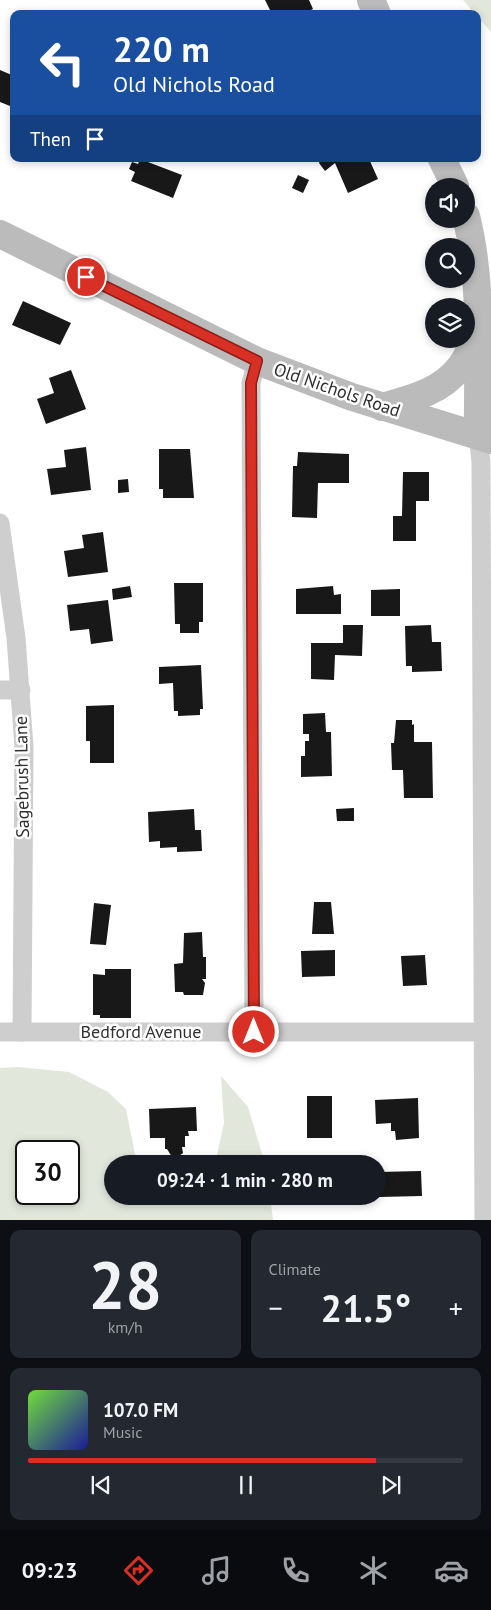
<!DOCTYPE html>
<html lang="en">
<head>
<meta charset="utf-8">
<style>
	body { margin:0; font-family:"PT Sans",sans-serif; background:#242831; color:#f1f3f6; height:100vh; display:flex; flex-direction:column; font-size:19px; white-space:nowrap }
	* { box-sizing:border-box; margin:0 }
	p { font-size:16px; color:#9ea1a6 }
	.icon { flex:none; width:28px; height:28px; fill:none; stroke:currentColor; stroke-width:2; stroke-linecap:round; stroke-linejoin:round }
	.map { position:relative; height:1220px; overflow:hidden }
	.sheet { display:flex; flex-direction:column; gap:10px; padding:10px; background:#0d0f14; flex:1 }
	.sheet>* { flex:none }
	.guide { position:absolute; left:10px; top:10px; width:471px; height:152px; border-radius:10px; box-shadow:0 2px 8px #0003; background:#1a4fa0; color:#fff; overflow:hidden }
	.tools { position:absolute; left:425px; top:178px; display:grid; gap:10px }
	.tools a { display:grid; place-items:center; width:50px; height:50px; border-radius:50%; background:#171b24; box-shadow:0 2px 8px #0003; font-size:25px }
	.speed { position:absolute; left:15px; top:1140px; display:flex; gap:10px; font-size:25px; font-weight:700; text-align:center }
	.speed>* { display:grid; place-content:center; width:65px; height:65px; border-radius:50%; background:#171b24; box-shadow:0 2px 8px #0003; line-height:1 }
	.speed .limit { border:2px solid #111; border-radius:8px; background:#fff; color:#111 }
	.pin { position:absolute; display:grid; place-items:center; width:42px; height:42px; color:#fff; margin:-21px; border:2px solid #fff; border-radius:50%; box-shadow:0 1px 5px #0007 }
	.me { position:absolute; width:55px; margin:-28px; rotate:0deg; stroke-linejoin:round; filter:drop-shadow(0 0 4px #0008) }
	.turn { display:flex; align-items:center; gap:18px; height:105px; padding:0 20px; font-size:22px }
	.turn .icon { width:65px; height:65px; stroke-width:2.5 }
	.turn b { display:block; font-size:35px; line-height:42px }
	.then { display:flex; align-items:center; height:48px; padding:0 20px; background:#0003; gap:10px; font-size:19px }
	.big { font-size:38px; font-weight:800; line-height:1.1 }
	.sheet .card { flex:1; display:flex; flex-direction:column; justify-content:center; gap:8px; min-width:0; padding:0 18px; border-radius:10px; background:#242831 }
	.sheet .dial { align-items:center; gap:0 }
	.dial b { font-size:65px; line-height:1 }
	.song { display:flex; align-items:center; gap:15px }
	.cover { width:60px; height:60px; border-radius:8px; background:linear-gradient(135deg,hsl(100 70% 55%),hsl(240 70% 35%)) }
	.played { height:5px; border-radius:2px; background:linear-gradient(90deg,#d93025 80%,#363941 80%) }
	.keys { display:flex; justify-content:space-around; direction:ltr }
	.heat { display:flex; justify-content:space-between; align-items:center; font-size:28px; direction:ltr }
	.sheet .tiles { flex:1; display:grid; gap:10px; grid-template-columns:1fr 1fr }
	.card:last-child { grid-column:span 2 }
	.trip { position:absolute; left:104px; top:1155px; width:282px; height:50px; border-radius:25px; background:#171b24; box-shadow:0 2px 8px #0003; font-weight:800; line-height:50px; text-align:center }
	.tab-bar { display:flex; height:80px; justify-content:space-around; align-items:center; background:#090b0e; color:#9ea1a6 }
	.tab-bar .icon { width:35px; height:35px }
	.tab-bar .current { color:#d93025 }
	.tab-bar b { font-size:22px; color:#f1f3f6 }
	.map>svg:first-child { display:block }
</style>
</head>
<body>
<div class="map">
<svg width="491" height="1220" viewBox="0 0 491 1220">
	<rect width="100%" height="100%" fill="#fff"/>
	<g fill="#e2e7dc" fill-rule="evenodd">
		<polygon points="463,0 491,0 491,32 478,17 478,14 475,14"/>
		<path d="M18,1067L69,1072L108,1092L126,1109L137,1164H112V1196H270L273,1220H0V1068ZM69,1151V1194H26V1151Z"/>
		<polygon points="221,1076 248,1107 265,1164 215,1164 224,1123"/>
	</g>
	<g fill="#181818">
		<polygon points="265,0 309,0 313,9 303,14 272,14"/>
		<polygon points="0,70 14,76 14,98 10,106 0,102"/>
		<polygon points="140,159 182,175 173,198 131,181 135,172 129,169 132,162 138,164"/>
		<polygon points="320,159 369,159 378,179 348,193 335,163 325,171 319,163"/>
		<polygon points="298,175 309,180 303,193 292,188"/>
		<polygon points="23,301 71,323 60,345 12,325"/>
		<polygon points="71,370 86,409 46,424 37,399 54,393 49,378"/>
		<polygon points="86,447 91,490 51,495 47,469 66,467 64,450"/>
		<polygon points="159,449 190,449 194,498 163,498 163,489 159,489"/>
		<polygon points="298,452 349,454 349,483 318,483 317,518 292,517 293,466 297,466"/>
		<polygon points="403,472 429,472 429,501 416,501 416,541 393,541 393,516 402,516"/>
		<polygon points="128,479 129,492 118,493 118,480"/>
		<polygon points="103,532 108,572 68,577 64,551 84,548 82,535"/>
		<polygon points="174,583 203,583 203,622 199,622 199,633 180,633 180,624 175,624"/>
		<polygon points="130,586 132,597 113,600 112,589"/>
		<polygon points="333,586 334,595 341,594 341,614 296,614 296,589"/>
		<polygon points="400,589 400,616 371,616 371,590"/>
		<polygon points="108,600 113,641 91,644 89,629 70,631 67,605"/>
		<polygon points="343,625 363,625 362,656 335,655 334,680 311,679 311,643 343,643"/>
		<polygon points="431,625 432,642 441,642 442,671 412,672 412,666 406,666 405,626"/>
		<polygon points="201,665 203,709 200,709 200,715 178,716 178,711 174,711 173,683 159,684 159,667"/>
		<polygon points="114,705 114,763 90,763 90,741 86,741 86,706"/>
		<polygon points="325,713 326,732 331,732 332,776 301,777 301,756 305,756 305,741 309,741 309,734 303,734 303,714"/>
		<polygon points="396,720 412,720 412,725 414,724 414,742 432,742 433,798 404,798 403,770 392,770 391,743 394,743"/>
		<polygon points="354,808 354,821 337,821 336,809"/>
		<polygon points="194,809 195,830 201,830 202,851 177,852 177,847 160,848 160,841 149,842 148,812"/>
		<polygon points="314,902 331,902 334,934 312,934"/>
		<polygon points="94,903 111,905 106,945 90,944"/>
		<polygon points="202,932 203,957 206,957 206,979 202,979 205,983 203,995 184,995 183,992 175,992 174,964 183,963 184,933"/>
		<polygon points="335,950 335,976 302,977 301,951"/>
		<polygon points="425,955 427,985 403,986 401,956"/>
		<polygon points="105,969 131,969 131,1018 100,1018 100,1015 93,1015 93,974 105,975"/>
		<rect x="307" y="1096" width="25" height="42"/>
		<polygon points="418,1098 419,1138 396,1140 395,1131 391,1131 391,1123 376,1124 375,1100"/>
		<polygon points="196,1107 197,1131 188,1131 189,1136 185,1136 185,1147 182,1147 183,1153 179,1156 172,1157 167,1149 165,1149 165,1138 150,1138 149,1109"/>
		<polygon points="421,1171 422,1196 379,1197 378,1172"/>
	</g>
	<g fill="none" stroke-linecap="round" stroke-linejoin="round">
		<g stroke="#cecece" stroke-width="19">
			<polyline points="478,435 481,462 484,1220"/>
			<polyline points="0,523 16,638 24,747 22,1032"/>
			<polyline points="0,690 21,690"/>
			<polyline points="0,1032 491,1032"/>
			<polyline points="254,1032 251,383 257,361"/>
		</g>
		<g stroke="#bbb" stroke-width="28">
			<polyline points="371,0 377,14"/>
			<polyline points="442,159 455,186"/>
			<path d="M466,216C484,288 477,362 478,435"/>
			<polyline points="0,234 257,361 352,397 491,440"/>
			<path d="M382,407C411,399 441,392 460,367C467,358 472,346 477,336"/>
		</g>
	</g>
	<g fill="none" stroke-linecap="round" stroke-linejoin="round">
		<g stroke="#8d1f18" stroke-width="12">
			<polyline id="route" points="86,277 257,361 251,383 254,1032"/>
		</g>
		<use href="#route" stroke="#d93025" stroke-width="9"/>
	</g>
	<g text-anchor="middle" stroke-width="5" stroke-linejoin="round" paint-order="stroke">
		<g font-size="18" fill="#313131" stroke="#fff">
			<text transform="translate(337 390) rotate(19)" y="6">Old Nichols Road</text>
			<text transform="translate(22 777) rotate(-91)" y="6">Sagebrush Lane</text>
			<text x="141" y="1038">Bedford Avenue</text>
		</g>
	</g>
</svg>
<div class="tools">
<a><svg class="icon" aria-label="sound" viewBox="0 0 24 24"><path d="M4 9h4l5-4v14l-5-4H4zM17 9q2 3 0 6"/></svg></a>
<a><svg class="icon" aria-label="search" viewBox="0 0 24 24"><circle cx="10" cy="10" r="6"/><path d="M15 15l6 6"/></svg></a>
<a><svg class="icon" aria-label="layers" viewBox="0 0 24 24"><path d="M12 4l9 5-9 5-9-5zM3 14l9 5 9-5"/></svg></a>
</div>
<div class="speed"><div class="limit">30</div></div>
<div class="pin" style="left:86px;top:277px;background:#d93025"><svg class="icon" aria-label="arrive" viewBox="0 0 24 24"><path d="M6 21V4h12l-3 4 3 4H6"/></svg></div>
<svg class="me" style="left:254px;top:1032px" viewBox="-20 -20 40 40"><circle r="17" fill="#d93025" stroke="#fff" stroke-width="3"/><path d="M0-11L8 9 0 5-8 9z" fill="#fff"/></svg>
<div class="trip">09:24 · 1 min · 280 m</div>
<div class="guide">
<div class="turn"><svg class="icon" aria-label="left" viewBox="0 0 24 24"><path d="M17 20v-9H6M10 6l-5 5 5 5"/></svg><div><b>220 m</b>Old Nichols Road</div></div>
<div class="then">Then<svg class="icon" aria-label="arrive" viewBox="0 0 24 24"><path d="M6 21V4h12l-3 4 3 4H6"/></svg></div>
</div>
</div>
<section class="sheet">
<div class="tiles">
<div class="card dial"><b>28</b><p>km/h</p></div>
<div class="card"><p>Climate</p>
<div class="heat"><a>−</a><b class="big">21.5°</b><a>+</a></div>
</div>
<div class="card">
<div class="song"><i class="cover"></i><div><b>107.0 FM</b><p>Music</p></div></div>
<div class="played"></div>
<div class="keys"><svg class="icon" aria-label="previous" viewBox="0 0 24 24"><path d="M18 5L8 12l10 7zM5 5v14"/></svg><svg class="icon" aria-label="pause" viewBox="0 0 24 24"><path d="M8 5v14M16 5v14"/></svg><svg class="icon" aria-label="next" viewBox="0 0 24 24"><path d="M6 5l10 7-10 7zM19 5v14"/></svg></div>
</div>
</div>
</section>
<nav class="tab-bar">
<b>09:23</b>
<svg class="icon current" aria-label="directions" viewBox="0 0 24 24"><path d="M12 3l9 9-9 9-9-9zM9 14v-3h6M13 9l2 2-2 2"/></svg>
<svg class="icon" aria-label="music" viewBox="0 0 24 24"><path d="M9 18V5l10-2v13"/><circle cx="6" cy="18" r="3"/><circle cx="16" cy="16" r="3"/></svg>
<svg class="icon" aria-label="phone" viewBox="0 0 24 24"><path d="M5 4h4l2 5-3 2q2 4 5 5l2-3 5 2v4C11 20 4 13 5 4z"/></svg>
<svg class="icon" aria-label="climate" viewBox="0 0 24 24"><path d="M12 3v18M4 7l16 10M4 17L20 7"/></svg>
<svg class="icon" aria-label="car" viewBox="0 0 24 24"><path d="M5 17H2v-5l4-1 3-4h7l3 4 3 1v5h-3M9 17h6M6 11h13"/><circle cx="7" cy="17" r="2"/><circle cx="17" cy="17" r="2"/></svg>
</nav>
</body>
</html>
